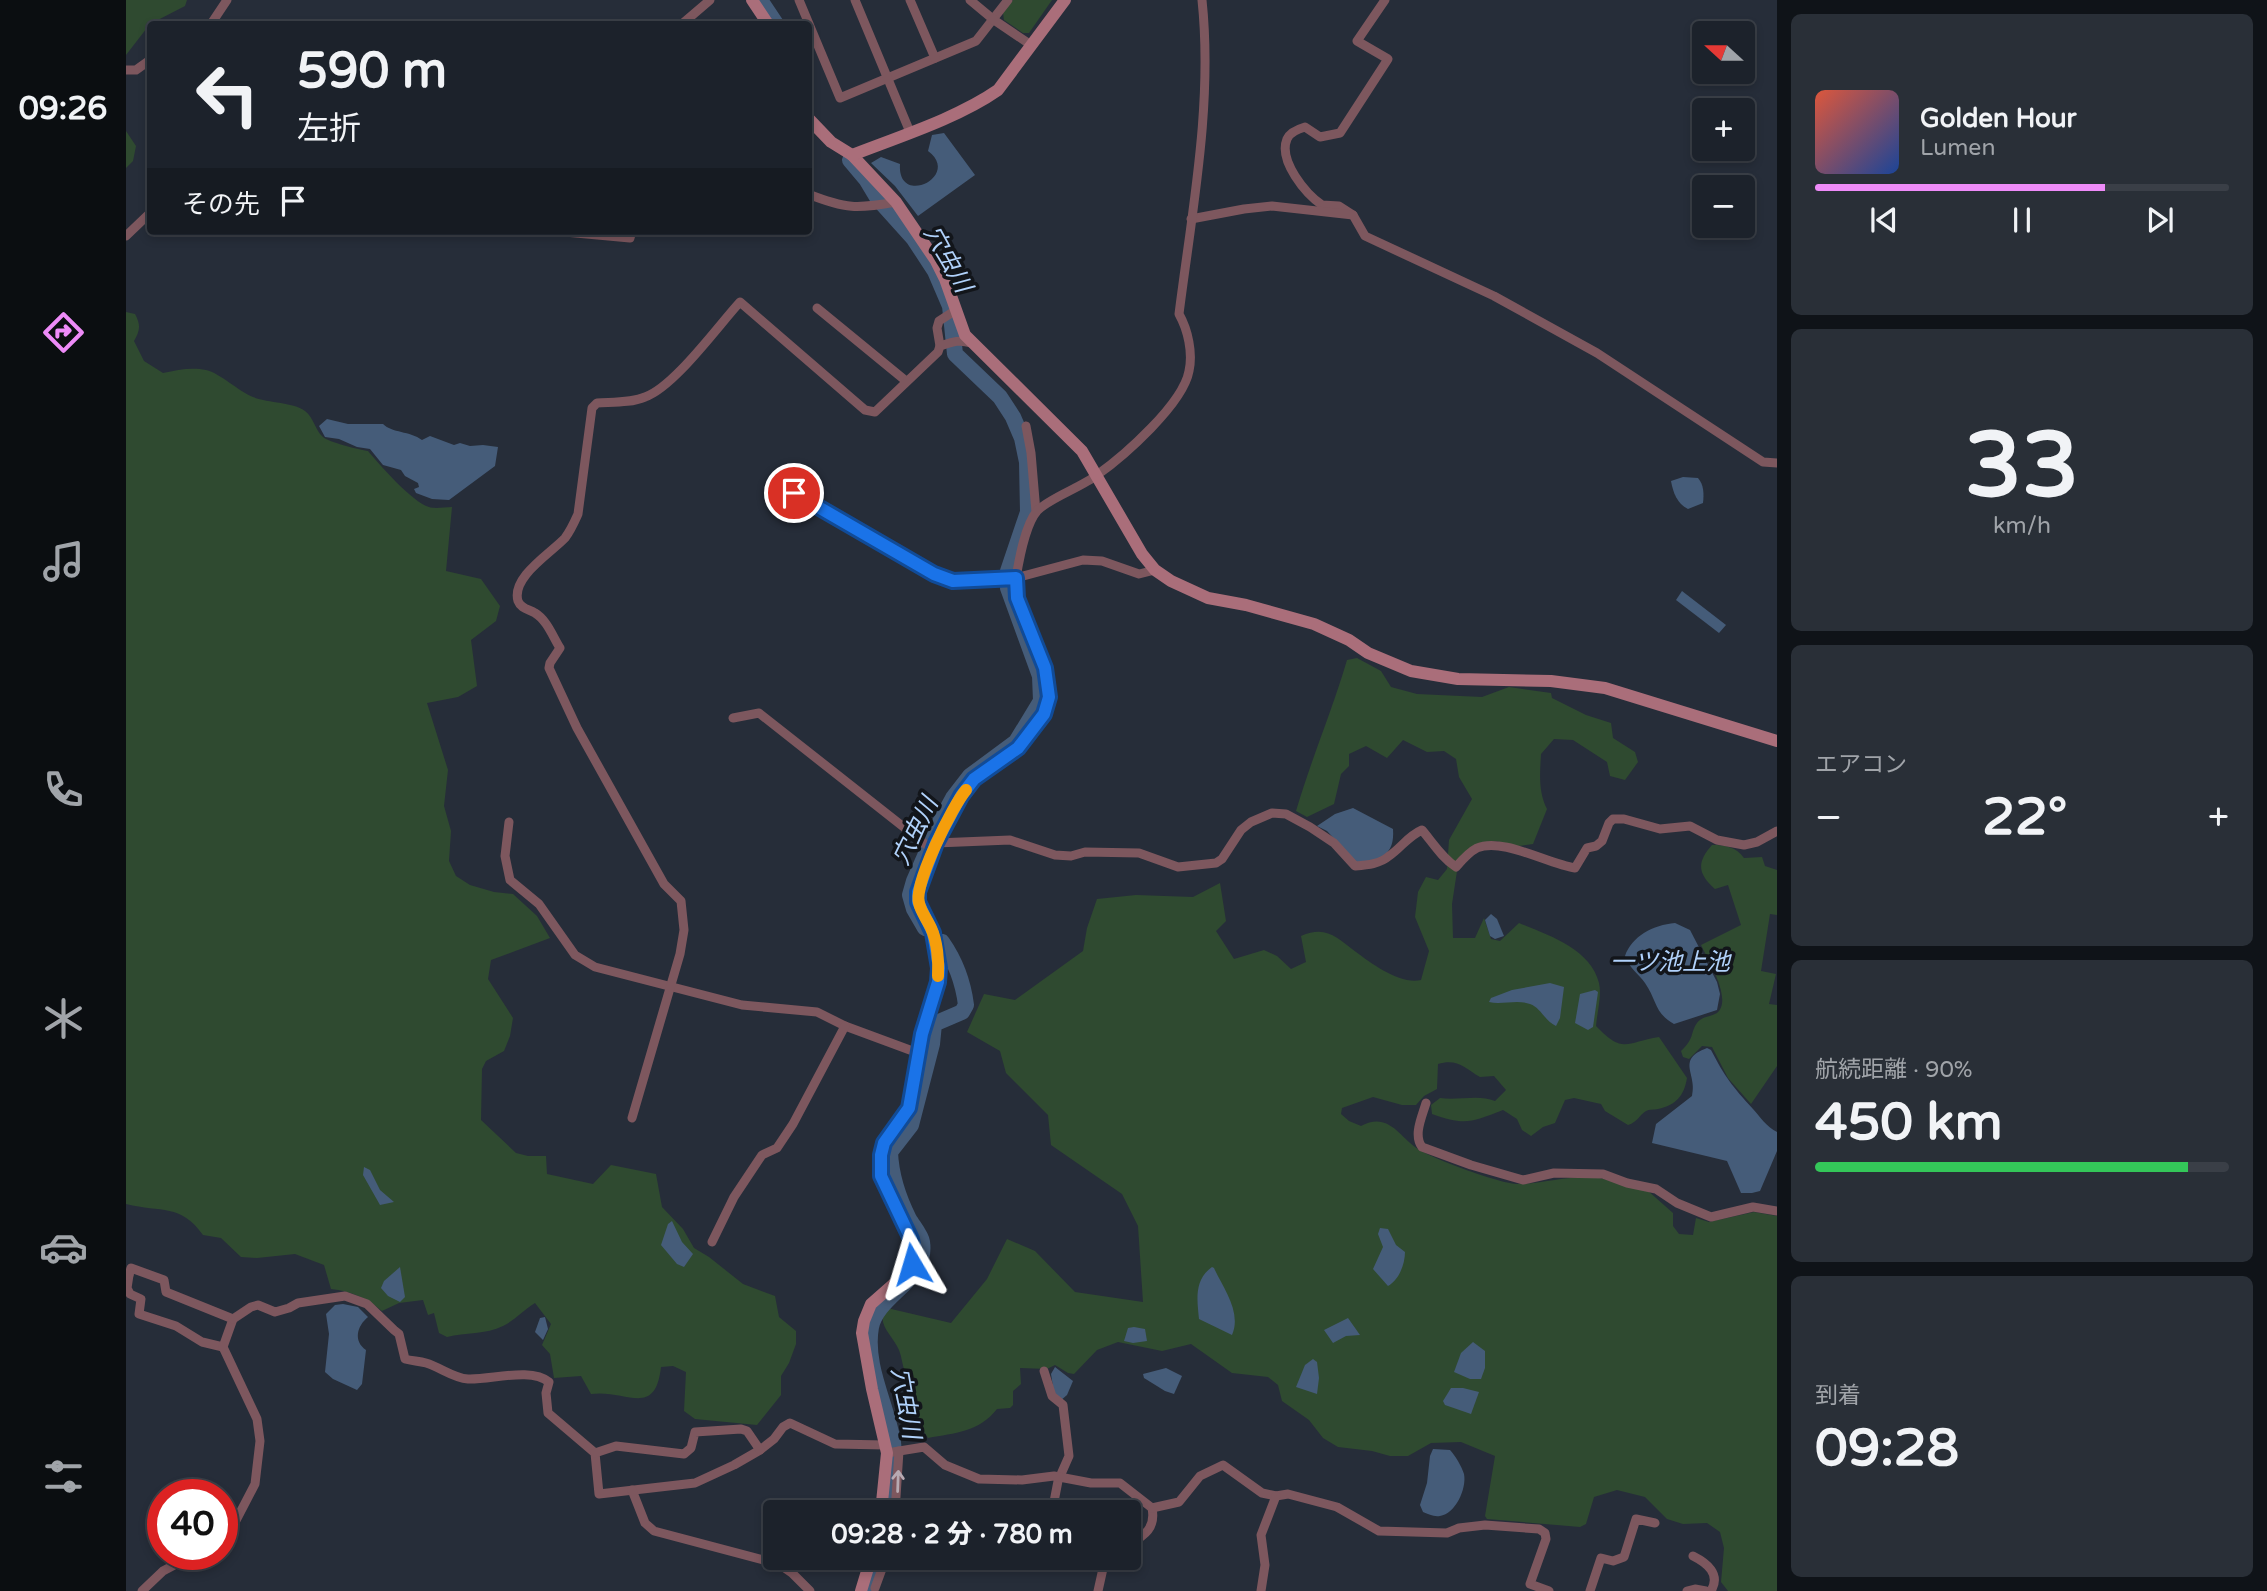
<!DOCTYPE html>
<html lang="ja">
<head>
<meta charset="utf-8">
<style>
	body { margin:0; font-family:"Varela Round","Noto Sans JP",sans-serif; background:#292f37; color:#f1f3f6; height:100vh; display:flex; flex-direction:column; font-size:26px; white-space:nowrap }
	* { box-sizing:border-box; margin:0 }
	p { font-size:23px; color:#a0a4a9 }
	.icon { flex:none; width:38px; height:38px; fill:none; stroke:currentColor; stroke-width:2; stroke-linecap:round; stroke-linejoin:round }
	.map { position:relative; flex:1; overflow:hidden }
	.sheet { display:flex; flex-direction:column; gap:14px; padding:14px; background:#0f1318; width:490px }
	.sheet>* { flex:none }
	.hud { position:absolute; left:21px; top:21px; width:665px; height:214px; border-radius:7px; box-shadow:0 4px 10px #0003,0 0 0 2px #3a3f47; background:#1c222b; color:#f1f3f6; overflow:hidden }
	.needle { width:46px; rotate:291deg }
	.fabs { position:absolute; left:1566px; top:21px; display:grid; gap:14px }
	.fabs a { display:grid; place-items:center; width:63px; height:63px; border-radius:7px; background:#1c222b; box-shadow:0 4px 10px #0003,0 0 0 2px #3a3f47; font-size:35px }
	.speed { position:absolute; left:21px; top:1479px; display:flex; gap:14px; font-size:35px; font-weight:700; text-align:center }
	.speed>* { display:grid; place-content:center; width:91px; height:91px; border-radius:50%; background:#1c222b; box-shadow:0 4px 10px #0003,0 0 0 2px #3a3f47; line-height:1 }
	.speed .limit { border:10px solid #d22; background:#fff; color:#111 }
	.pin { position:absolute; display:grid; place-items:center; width:60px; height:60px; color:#fff; margin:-30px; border:4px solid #fff; border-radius:50%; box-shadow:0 2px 7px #0007 }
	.me { position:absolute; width:77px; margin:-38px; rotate:353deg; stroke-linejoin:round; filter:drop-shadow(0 0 5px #0008) }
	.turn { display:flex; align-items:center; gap:24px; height:147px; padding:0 35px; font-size:32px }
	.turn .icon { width:91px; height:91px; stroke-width:2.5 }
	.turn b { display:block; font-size:49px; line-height:60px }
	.then { display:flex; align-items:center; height:66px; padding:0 35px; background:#0003; gap:14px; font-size:26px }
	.big { font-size:52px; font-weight:800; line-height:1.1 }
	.sheet .tile { flex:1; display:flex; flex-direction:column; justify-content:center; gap:10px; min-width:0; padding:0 24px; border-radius:10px; background:#292f37 }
	.sheet .dial { align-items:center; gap:0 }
	.dial b { font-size:91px; line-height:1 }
	.song { display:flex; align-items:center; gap:21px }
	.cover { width:84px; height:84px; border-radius:10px; background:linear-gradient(135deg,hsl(10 70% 55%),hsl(220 70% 35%)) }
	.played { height:7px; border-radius:4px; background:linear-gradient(90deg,#ee8bf8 70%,#3a3f47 70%) }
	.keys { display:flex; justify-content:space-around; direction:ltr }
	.heat { display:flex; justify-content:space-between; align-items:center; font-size:38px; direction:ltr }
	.charge { height:10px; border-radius:5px; background:linear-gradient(90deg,#34c759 90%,#3a3f47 0) }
	.trip { position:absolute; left:637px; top:1500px; width:378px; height:70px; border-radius:7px; background:#1c222b; box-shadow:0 4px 10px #0003,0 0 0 2px #3a3f47; font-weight:800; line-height:70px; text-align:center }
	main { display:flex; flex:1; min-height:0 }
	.dock { display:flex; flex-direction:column; width:126px; justify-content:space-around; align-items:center; background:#0b0e11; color:#a0a4a9 }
	.dock .icon { width:49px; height:49px }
	.dock .on { color:#ee8bf8 }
	.dock b { font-size:32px; color:#f1f3f6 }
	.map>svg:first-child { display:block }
</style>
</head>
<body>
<main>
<nav class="dock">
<b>09:26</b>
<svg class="icon on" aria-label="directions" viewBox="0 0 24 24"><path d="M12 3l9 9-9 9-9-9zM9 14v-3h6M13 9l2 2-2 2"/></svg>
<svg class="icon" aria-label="music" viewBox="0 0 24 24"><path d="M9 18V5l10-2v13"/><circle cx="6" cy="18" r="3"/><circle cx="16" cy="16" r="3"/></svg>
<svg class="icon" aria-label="phone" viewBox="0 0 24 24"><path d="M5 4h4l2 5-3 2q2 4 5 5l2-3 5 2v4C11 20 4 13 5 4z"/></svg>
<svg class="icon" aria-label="climate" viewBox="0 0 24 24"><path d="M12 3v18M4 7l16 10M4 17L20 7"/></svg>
<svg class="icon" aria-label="car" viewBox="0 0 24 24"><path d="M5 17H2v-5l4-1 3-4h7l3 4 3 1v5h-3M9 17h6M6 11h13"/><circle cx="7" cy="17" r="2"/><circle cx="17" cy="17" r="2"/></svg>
<svg class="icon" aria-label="filters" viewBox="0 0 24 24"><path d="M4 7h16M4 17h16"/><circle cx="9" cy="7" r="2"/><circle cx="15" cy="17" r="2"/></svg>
</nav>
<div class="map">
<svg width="1651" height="1591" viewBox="0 0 1651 1591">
	<rect width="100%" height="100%" fill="#262d39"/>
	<g fill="#2f4a30">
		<polygon points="0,0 61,0 59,6 24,24 0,55"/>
		<polygon points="887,0 926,0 903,33 897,33 878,20 877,13"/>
		<polygon points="0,131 10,146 7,161 0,168"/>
		<path d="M0,312L9,314C15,325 14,331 8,341L18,361L37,373C52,370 65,367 80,370C94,373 112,391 127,397C141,403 168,402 179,411C188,418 189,430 197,437C202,442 234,450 242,451C254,465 286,502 303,507C309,509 319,507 326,507L320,571L355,579L374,606L370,621L345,640L351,686L332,697L301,703L322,770L318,806L325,831L323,861L330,876L344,885L368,892L387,894L411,916L424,938L365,960L362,979L387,1018L384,1036L378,1051L360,1061L356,1069L355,1120L390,1153L402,1156H420L421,1174L467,1184L485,1165L530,1174L536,1207L557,1229L568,1248L583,1257L617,1284L649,1296L653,1317L670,1331V1344L663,1363L655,1376V1395L631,1425L569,1419L558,1411L560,1372L547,1366L535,1367C529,1419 500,1389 465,1394L455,1376L428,1378L424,1354L416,1345L425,1324L409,1303C398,1310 386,1322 377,1326C360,1335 339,1332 321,1337L313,1333L308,1313L302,1315L297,1300L273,1303L256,1311C241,1298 225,1291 205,1289L198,1265L169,1254L131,1258L115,1257L95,1238L77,1235C54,1203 36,1213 0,1204Z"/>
		<path d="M1231,658L1255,671L1265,687L1291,694L1356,697L1383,687L1425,693L1426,698L1460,715L1485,723L1487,738L1509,752L1512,762L1499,780L1484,776L1481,762L1447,740L1428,739L1415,754C1414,772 1412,792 1421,809L1407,844L1386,847L1371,841L1349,846L1333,858L1326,904L1327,938H1349L1358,918L1365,939L1374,941L1393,923C1422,935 1465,949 1473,983C1476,996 1471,1013 1470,1026C1498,1055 1500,1042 1533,1037L1561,1078C1558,1096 1550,1105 1532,1109C1528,1110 1523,1109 1520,1111C1513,1115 1512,1122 1502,1125L1479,1111L1475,1104L1448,1098L1439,1100L1429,1123L1417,1127L1405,1136L1396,1130L1391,1119L1377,1110C1346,1122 1339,1126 1306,1114L1305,1105L1314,1098C1332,1101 1352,1094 1369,1101L1380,1090L1368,1076L1354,1077C1339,1068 1331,1058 1312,1064L1311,1089L1298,1096L1290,1105H1276L1247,1097L1216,1108L1215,1114L1223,1121L1235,1126C1261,1112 1272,1134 1289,1147C1303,1158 1373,1183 1390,1184C1415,1184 1439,1176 1464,1177C1485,1178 1501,1189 1521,1190L1547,1213V1226L1553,1234L1567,1235L1570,1218L1583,1222L1628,1212L1651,1216V1591H1602L1595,1582L1598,1548L1594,1532L1581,1523L1557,1524L1541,1519L1519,1497L1491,1490L1468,1497L1460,1524L1454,1527L1361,1519L1359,1516L1369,1456L1335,1442L1305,1443L1282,1456H1264L1246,1451L1212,1447L1197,1438L1183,1420L1156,1401L1152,1385L1142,1377L1106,1373L1065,1344L1036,1351L992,1342L971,1350L948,1374L942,1373L929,1365L921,1369L894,1368L895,1384L887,1391V1405L884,1408L871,1409C853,1432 829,1433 802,1438C793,1426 790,1406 787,1392C786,1385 781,1378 779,1372C776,1365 776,1357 773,1350C767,1336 748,1322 761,1308L825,1323L861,1279L881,1239L909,1251L949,1292L1017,1302L1012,1226L996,1194L925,1145L922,1115L880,1073L874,1051L841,1032L858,994L889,1000L957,951L961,928L971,899L1010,895L1067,897L1094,883L1100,921L1090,931L1108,959L1138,950L1151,956L1165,969L1180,962L1175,936C1200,925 1210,937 1230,952C1246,964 1275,985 1295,980L1303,951L1289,917L1292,892L1300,877L1312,880L1321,869L1323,840L1346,799L1333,777L1330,759L1318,751L1301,752L1277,740L1261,758L1240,746L1223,754V766L1215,774L1208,804L1181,817L1170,811C1185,760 1206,711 1221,660Z"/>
		<path d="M1586,845C1600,845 1610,847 1618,858L1636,857L1639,866L1651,870V915L1644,914L1635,971L1650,974L1643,1004L1651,1005V1066L1625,1104L1602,1078L1586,1047L1576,1046L1563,1059L1557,1057L1555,1051C1569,1038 1564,1033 1571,1023C1576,1016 1585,1017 1591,1013C1607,1000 1582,960 1575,945L1615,925L1602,885L1589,889C1571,873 1571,862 1586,845Z"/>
	</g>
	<g fill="#455c79">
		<path d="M818,133L849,175L792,216L769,186L745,163L755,157L774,164C771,208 836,176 802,151L806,135Z"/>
		<path d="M201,419L222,424H257C266,433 284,431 296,440L304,436L328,445L334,443L344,446L357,445L372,447L369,466L323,500L306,499L290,493L288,489L293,487L292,483L279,476L275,470L257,465L244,449L231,447L213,439L199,437L193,426Z"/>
		<path d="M1557,477L1572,478C1578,485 1578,494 1577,503L1562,509C1551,504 1547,492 1545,481Z"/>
		<polygon points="1556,591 1600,625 1593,633 1550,600"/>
		<path d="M1227,808L1267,829C1269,856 1254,860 1231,863L1201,831L1191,826L1209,814Z"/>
		<polygon points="1365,914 1371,919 1378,936 1369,939 1364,936 1359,920"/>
		<path d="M1549,923L1564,930L1591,982L1594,994L1591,1010L1548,1024C1528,1013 1531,1000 1519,983C1513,974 1503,968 1499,956C1506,936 1527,925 1549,923Z"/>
		<path d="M1424,983L1438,987L1434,1018L1430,1026C1419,1021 1415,1008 1404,1004C1391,999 1376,1005 1363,1002L1365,998L1386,990Z"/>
		<polygon points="1469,990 1472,992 1467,1027 1462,1030 1449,1023 1454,994"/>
		<path d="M1581,1048L1585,1050C1599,1077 1606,1086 1627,1109C1635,1118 1640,1126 1651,1132V1151L1634,1191L1626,1193H1615L1601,1161L1526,1143L1530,1124L1566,1096C1572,1074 1549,1060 1581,1048Z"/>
		<polygon points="238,1167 244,1170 254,1190 268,1202 254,1205 237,1175"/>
		<polygon points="546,1221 556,1242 567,1254 558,1267 551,1264 535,1245 542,1224"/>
		<path d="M1254,1228L1262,1229L1270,1245L1279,1252C1279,1264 1273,1280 1262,1286L1247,1269L1257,1247L1252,1234Z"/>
		<polygon points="274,1267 279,1297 274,1302 262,1296 255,1288 258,1281"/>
		<path d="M1086,1267L1088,1268C1097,1288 1116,1312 1106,1335L1073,1319C1071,1299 1068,1280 1086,1267Z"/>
		<path d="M217,1304L232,1307L242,1317C231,1326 227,1341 240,1350L236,1384L231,1390L207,1379L199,1372L203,1334L200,1314L209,1305Z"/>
		<polygon points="419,1317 422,1329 417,1340 409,1332 414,1318"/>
		<polygon points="1222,1318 1234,1335 1220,1336 1207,1343 1198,1330"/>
		<polygon points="1008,1327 1019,1329 1021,1341 1007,1343 998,1341 1002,1328"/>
		<polygon points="1347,1342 1359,1351 1359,1368 1355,1379 1344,1379 1328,1372 1335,1353"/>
		<polygon points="1187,1359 1191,1362 1193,1378 1191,1394 1170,1387 1179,1365"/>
		<polygon points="929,1367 947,1381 941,1395 934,1401 928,1393 925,1374"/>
		<polygon points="1040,1368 1056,1376 1048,1394 1039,1391 1018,1378 1017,1374"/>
		<polygon points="1325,1388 1337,1388 1353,1392 1345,1414 1319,1405 1317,1401"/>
		<path d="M1307,1449L1324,1450C1329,1455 1336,1467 1338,1474C1341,1489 1329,1514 1314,1516C1307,1517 1303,1514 1297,1512L1294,1505L1301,1483L1304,1456Z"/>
	</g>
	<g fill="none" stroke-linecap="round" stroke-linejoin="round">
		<g stroke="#455c79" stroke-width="16">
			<polyline points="634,0 650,24"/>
			<polyline points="724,160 740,179 752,199 788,239 809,271 824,306 829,354 874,397 887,417 896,438 901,462 902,512 882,571 882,588 914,676 915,701 890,742 844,776 827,798 814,822 788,881 784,895 788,909 799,928"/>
			<path d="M762,1512C765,1489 770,1465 767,1442C761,1405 738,1366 745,1327C752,1294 802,1281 796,1242C795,1235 787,1226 783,1219C772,1197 765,1177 764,1152L785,1125L806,1044L808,1024L836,1012L840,1005C837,981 830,962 816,942"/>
			<polyline points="742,1591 754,1558"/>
		</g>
		<g stroke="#7d575e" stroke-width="9">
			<polyline points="673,0 714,98 850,41 882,0"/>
			<polyline points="729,0 784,132"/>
			<polyline points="784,0 809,58"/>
			<polyline points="844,0 868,20 905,45"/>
			<polyline points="85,24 101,0"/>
			<polyline points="556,24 584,0"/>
			<polyline points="0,70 10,70 24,60"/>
			<path d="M682,194C720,209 731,209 770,202"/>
			<path d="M1227,215L1213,206L1196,205C1180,194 1152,161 1161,139C1164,132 1172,129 1179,127L1194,137L1214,133L1262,59L1231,41L1259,0"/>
			<polyline points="1065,219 1118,209 1146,206 1227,215 1239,236 1368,296 1471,353 1637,462 1651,463"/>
			<polyline points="428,231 504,238 506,231"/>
			<polyline points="0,236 24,213"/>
			<polyline points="691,308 780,381"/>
			<polyline points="814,346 811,328 813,321 830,310"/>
			<polyline points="900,426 905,453 910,512"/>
			<polyline points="659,488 808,574 827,581 890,578 957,560 976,561 1013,574 1029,570"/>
			<path d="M890,578C893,560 899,525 911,511C923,498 956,487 971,475C998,456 1057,404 1063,371C1067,353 1062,330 1053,314C1066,211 1087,104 1076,0"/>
			<polyline points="607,718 633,713 808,851"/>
			<polyline points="383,822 379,856 384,880 413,904 449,955 469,967 616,1005 691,1012 719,1026 792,1053"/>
			<path d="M810,843L884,840L929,855L945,856L959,852L1013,853L1052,867L1090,863L1096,859L1115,830L1125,822L1146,813L1160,814L1184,827L1208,843L1229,866C1241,865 1254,864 1263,856C1275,848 1282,836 1296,830C1307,843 1316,858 1330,867C1336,860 1343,852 1351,848C1376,837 1422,864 1449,868L1461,848L1470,846L1476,841L1483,823L1487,819H1498L1534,829L1564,826L1591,840L1618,845L1631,842L1651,831"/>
			<path d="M1300,1103C1296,1117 1287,1135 1296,1147L1345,1165L1397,1180L1428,1173L1477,1174L1501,1183L1530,1189L1551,1203L1585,1217L1627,1207L1651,1211"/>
			<path d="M506,1118L554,954L558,930L555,901L538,884L451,728L423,668L424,663L434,648C427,637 421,620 409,613C403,609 395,609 392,601C385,577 425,553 439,538C445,530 448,523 452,514L466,408L471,403C487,402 505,403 519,397C548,387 592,326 614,302L739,410L749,412L812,352L814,346C826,342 833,339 845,343"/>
			<polyline points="586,1242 608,1197 636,1155 651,1148 667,1124 719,1026"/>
			<polyline points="3,1275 1,1288 4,1294 15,1299 13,1314 50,1326 76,1342 97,1347"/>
			<polyline points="0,1276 3,1275 5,1268 38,1280 40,1292 107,1319 97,1347 131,1419 134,1441 129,1484 104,1532 96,1540"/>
			<path d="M107,1319L125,1307L132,1305L149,1312L163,1308L172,1303L219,1296L241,1304L268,1330L273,1334L279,1359C286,1361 293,1361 300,1363C314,1367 327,1378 342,1379C365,1380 405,1367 423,1382L420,1393L422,1413L469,1453L473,1494L569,1483L608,1465L634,1450L648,1439L657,1427L664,1423L709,1444L759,1445"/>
			<polyline points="918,1371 926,1396 937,1405 943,1456 932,1481 926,1512"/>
			<polyline points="469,1453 490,1446 558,1454 565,1448 569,1432 615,1429 621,1431 634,1450"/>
			<path d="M761,1453L798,1447L819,1465L853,1479L896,1480L928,1476L965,1483H994L1026,1508C1030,1528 1019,1535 1003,1545"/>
			<polyline points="506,1490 519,1523 528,1531 653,1564 666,1573 684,1591"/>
			<polyline points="1026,1508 1053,1502 1074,1476 1097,1465 1136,1493 1150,1496 1162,1494 1211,1507 1253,1531 1321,1533 1333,1528 1359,1525 1413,1529 1419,1533 1420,1539 1404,1584 1423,1591"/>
			<polyline points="769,1512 773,1451"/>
			<path d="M1567,1556C1581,1563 1595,1574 1585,1591"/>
			<polyline points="749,1588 760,1558"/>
			<polyline points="16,1591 37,1571 69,1554"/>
			<polyline points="972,1591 978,1564 984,1558"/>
			<polyline points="1135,1591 1139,1565 1135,1535 1150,1496"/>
			<polyline points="1464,1591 1475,1558 1487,1561 1498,1557 1510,1519 1529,1523"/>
			<polyline points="1561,1591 1569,1589 1580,1591"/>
		</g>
		<g stroke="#aa6e7a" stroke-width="12">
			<polyline points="626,0 642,24"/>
			<polyline points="682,118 705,142 726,155 770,202 810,261 819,279 839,335 956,451 1016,554 1029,570 1045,581 1082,598 1120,605 1188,624 1223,640 1242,653 1285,671 1332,679 1425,681 1479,688 1651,741"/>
			<path d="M726,155C772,137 832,118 872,90L939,0"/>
			<polyline points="755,1512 761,1453 746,1389 736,1333 738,1321 745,1304 778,1275 786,1264 788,1256 785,1239 755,1176 755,1155 758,1143 783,1108 796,1034 812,982 813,968 807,933 792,902 792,892 810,843 835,796 848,779 893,748 917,714 923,697 922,680 919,668 891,598 890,578"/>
			<polyline points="735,1591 745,1558"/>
		</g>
	</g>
	<defs><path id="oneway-shaft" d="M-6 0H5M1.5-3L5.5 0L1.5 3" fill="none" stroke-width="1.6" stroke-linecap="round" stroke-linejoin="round" transform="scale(1.75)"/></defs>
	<use stroke="#b7aab2" href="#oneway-shaft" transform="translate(772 1481) rotate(-88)"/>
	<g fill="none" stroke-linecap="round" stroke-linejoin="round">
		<g stroke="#114b97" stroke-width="18">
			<polyline id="route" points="668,493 808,574 827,581 890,578 891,598 919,668 923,697 918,714 892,748 848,779 835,796 810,843 792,892 792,902 807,933 813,968 812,982 796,1034 783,1108 758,1143 755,1155 755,1176 785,1239 788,1256 786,1264"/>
		</g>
		<use href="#route" stroke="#1a73e8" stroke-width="12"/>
		<path stroke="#f59e0b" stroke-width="12" d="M812,976C813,961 811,941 805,928C801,919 795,912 793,903C787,885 827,805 840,790"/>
	</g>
	<g text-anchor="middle" stroke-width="7" stroke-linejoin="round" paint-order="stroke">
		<g font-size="24" font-style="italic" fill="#b1d2fb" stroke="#12151a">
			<text transform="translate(822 259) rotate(61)" y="8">穴虫川</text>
			<text transform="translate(789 831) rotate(-64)" y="8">穴虫川</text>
			<text x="1544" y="970">一ツ池上池</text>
			<text transform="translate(780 1403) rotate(80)" y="8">穴虫川</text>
		</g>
	</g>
</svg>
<div class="fabs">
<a><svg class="needle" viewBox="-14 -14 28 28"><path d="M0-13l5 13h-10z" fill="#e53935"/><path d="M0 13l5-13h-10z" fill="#a0a4a9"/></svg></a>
<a>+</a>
<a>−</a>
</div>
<div class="speed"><div class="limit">40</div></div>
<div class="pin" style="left:668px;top:493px;background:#d93025"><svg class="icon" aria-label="arrive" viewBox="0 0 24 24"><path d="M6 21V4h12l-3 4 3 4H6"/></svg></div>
<svg class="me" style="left:786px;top:1264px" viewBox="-20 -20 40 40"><path d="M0-17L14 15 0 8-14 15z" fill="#1a73e8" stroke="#fff" stroke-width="4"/></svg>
<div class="trip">09:28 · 2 分 · 780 m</div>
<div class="hud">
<div class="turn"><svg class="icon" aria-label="left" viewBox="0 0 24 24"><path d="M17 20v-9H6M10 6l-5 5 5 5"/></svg><div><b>590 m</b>左折</div></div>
<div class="then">その先<svg class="icon" aria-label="arrive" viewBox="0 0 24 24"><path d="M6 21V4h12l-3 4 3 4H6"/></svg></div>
</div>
</div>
<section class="sheet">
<div class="tile">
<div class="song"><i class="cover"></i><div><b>Golden Hour</b><p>Lumen</p></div></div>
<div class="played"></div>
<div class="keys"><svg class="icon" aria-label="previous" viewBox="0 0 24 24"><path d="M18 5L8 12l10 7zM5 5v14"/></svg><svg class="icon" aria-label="pause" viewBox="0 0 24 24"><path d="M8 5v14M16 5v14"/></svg><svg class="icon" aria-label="next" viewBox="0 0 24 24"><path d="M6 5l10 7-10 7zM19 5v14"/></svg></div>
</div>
<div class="tile dial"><b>33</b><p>km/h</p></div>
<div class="tile"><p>エアコン</p>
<div class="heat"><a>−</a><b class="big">22°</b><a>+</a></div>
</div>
<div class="tile"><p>航続距離 · 90%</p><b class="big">450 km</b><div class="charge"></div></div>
<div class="tile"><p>到着</p><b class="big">09:28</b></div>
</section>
</main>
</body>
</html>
